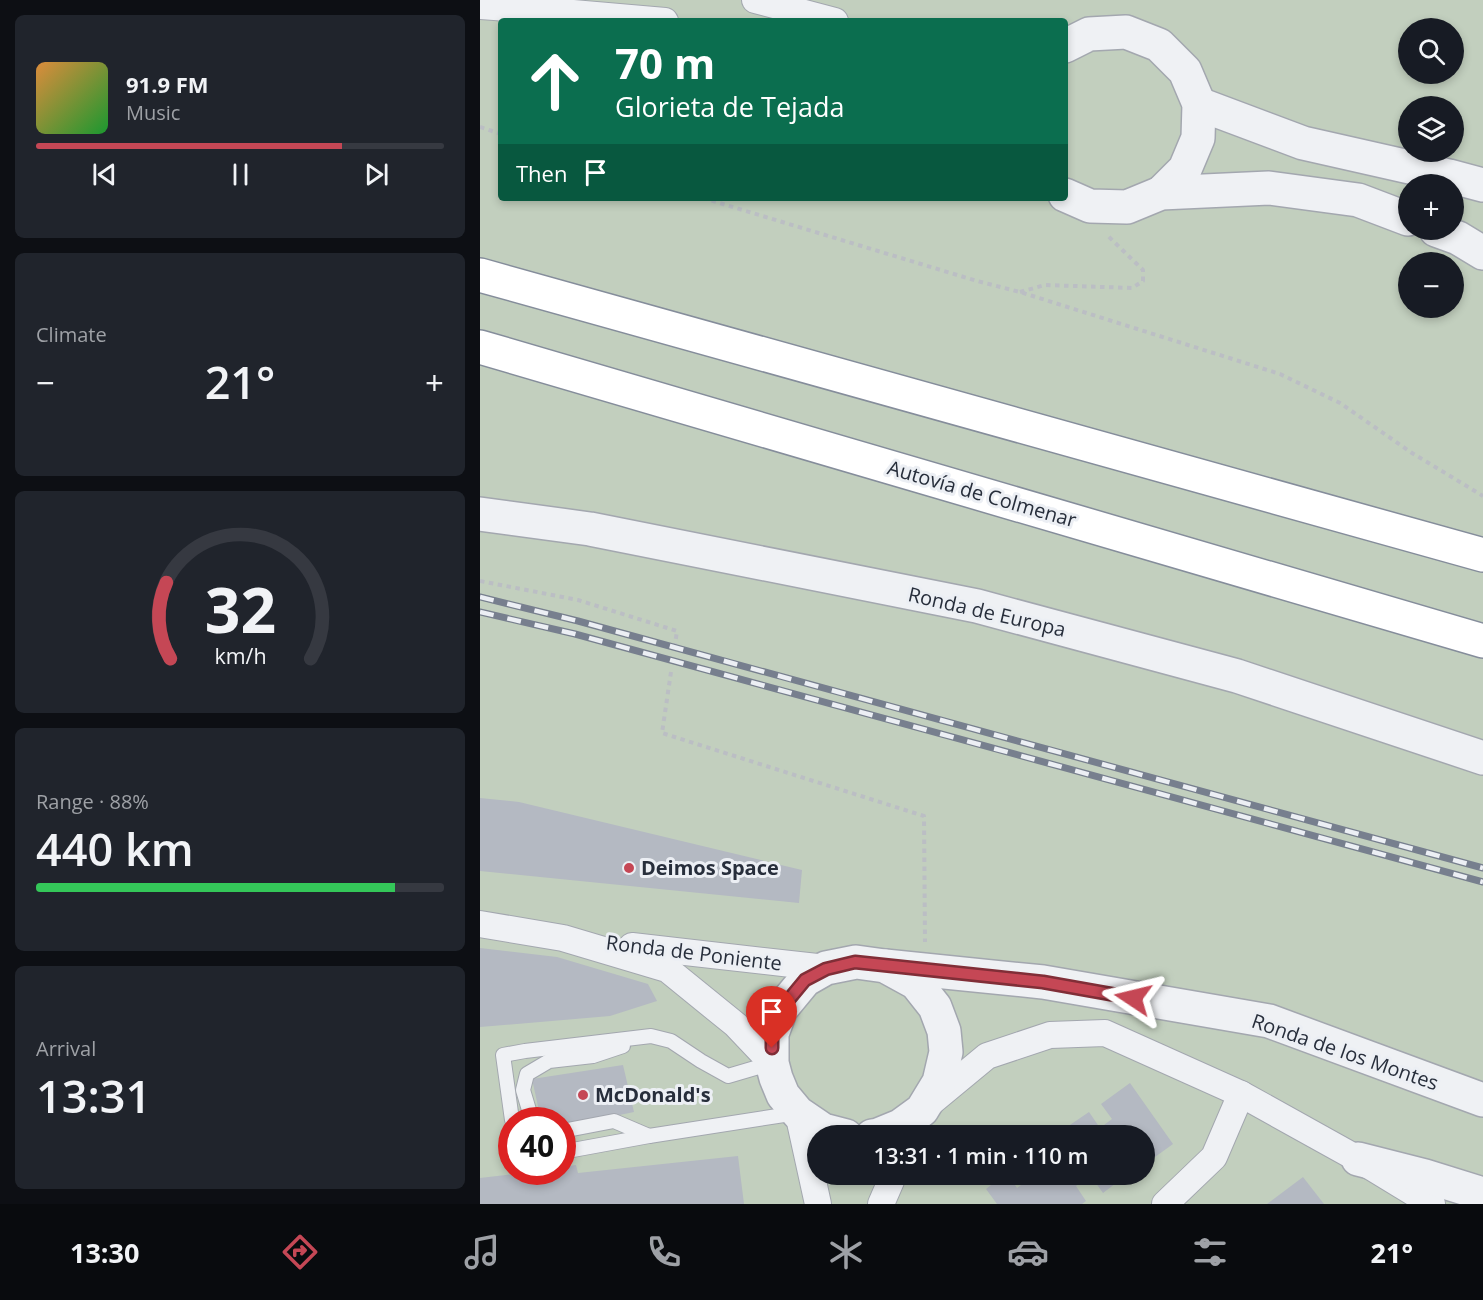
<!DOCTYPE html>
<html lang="en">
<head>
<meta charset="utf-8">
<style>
	body { margin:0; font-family:"Open Sans",sans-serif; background:#20242c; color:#f1f3f6; height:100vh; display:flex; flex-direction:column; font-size:22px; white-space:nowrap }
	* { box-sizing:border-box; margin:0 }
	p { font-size:20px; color:#9ea1a6 }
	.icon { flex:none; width:33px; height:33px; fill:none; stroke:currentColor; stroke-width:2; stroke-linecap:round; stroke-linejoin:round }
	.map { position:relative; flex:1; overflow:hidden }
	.drawer { display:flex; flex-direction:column; gap:15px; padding:15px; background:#0d0f14; width:480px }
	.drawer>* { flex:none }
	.top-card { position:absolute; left:18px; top:18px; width:570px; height:183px; border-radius:6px; box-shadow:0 3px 9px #0003; background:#0b6e4f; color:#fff; overflow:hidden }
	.buttons { position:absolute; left:918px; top:18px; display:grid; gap:12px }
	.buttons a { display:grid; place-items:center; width:66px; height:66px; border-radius:50%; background:#171b24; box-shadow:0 3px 9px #0003; font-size:30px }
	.speed { position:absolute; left:18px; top:1107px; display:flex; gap:12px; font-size:30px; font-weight:700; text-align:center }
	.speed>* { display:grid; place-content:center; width:78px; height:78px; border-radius:50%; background:#171b24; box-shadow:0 3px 9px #0003; line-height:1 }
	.speed .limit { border:9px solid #d22; background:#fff; color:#111 }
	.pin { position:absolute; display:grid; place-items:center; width:51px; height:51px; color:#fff; margin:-62px -26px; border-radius:50% 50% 50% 0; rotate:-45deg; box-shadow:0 0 6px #0007 }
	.pin .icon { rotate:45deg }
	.me { position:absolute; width:66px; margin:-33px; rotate:280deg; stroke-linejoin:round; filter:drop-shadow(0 0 4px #0008) }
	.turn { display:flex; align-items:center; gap:21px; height:126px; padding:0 18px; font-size:27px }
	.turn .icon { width:78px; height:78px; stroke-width:2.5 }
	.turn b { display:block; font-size:42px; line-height:51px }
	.then { display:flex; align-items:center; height:57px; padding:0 18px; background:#0003; gap:12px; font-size:22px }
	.big { font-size:45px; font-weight:600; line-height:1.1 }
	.drawer .tile { flex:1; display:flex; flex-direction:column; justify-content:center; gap:9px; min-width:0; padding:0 21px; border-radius:9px; background:#20242c }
	.drawer .dial { align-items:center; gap:0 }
	.dial svg { height:156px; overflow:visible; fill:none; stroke:#363941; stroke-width:7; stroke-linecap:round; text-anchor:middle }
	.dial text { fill:#f1f3f6; stroke:none }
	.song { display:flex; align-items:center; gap:18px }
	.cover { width:72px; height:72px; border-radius:9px; background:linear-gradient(135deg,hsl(30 70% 55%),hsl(130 70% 35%)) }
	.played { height:6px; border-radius:3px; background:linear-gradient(90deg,#c54755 75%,#363941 75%) }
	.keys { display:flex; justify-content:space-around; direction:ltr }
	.heat { display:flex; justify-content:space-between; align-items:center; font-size:33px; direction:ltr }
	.charge { height:9px; border-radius:4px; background:linear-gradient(90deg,#34c759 88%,#363941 0) }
	.trip { position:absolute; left:327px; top:1125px; width:348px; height:60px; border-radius:30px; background:#171b24; box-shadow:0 3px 9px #0003; font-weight:600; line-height:60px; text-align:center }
	.menu { display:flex; height:96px; justify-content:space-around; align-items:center; background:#090b0e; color:#9ea1a6 }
	.menu .icon { width:42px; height:42px }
	.menu .current { color:#c54755 }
	.menu b { font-size:27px; color:#f1f3f6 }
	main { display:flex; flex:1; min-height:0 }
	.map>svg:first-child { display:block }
</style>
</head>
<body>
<main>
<section class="drawer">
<div class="tile">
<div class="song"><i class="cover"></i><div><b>91.9 FM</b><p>Music</p></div></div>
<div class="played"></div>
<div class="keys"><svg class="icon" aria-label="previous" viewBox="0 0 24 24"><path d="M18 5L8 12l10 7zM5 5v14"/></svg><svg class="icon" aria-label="pause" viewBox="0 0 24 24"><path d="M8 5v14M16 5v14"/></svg><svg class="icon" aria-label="next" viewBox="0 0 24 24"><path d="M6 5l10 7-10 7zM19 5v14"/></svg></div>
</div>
<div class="tile"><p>Climate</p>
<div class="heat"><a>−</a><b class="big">21°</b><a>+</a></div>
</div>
<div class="tile dial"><svg viewBox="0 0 100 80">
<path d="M14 69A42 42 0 1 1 86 69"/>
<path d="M14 69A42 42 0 0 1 12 30" stroke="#c54755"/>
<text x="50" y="56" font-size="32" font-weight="700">32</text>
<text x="50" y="72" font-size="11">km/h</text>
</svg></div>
<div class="tile"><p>Range · 88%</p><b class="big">440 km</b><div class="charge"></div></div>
<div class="tile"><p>Arrival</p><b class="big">13:31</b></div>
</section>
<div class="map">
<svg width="1003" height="1204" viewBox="0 0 1003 1204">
	<rect width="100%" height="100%" fill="#dde0e6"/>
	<path fill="#c2cfbe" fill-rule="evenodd" d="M0,0H1003V1204H0ZM21,21H585V198H21ZM928,28H974V74H928ZM928,106H974V152H928ZM928,184H974V230H928ZM928,262H974V308H928ZM32,1120H82V1172H32ZM338,1136H664V1174H338Z"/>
	<g fill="#b4b9c2">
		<polygon points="0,798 39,802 322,870 319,903 0,871"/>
		<polygon points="0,948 77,957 168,984 177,1001 130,1016 0,1027"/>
		<polygon points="143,1065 154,1112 82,1127 82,1120 61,1120 52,1079"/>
		<polygon points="650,1083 693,1144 668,1162 664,1158 664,1136 589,1136 584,1129 609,1112 620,1128 632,1119 621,1104"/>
		<polygon points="258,1156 264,1204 0,1204 0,1178 50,1172 82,1172 82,1167 96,1165 98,1173"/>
		<polygon points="525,1174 528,1174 537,1188 556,1174 648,1174 623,1193 610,1175 596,1186 606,1201 602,1204 517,1204 506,1189"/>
		<polygon points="823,1177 844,1204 787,1204"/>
	</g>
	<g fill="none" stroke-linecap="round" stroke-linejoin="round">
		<g stroke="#a3a7af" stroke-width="16">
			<g id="service">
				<polyline points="32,1120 23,1055 45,1051 171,1036 191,1041 221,1061 248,1076 292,1063"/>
				<polyline points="52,1120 43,1090 47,1074 69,1061 113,1056 143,1046"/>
				<polyline points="82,1131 134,1121 169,1136"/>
				<polyline points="82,1152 169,1136 317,1113"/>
			</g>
		</g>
		<g stroke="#a3a7af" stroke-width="28">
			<g id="minor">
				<polyline points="275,0 355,21"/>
				<polyline points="0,6 93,13 185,21"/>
				<polyline points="0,924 83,938 187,969 256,1025 292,1063"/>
				<polyline points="152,946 346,968"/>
				<polyline points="449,1104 507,1056 570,1035 625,1033 761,1094 878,1159 952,1204"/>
				<polyline points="318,1113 338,1204"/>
				<polyline points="401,1204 414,1174"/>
				<polyline points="685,1204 734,1157 761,1094"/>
			</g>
		</g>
		<g stroke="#a3a7af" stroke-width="36">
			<g id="tertiary">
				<polyline points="585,46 609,34 646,32 679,45 705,71 719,104 718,138 705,169 681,193"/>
				<polyline points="719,104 823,143 969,176 1003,185"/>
				<polyline points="585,195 610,206 647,207 681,193 789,188 878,200 928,219"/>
				<polyline points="956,230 978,238 1003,253"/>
				<polyline points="0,514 110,529 497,606 757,676 1003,758"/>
				<polyline points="405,966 563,982 789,1021 1003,1100"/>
				<polyline points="366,1136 343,1130 318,1113 303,1095 296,1078 292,1063 292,1034 301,1009 325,980 346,968 376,962 405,966 436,983 455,1007 464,1031 466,1052 459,1082 442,1110 420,1126 398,1135 392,1136"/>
				<polyline points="878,1159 945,1176 1003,1194"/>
			</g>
		</g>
		<g stroke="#858d9b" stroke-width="36">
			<g id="motorway">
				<polyline points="0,275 1003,555"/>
				<polyline points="0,347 1003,641"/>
			</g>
		</g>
		<g stroke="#bbbec4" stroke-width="4" stroke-dasharray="4.5 4.5" stroke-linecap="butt">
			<polyline points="0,127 21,134"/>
			<polyline points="223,198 497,281 540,292 800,374 860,403 932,453 1003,496"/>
			<polyline points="540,292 565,285 652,288 663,281 663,270 627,235"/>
			<polyline points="0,581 98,600 197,631 195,644"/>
			<polyline points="191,672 182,733 444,816 445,942"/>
		</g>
		<use href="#service" stroke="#eff1f4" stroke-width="14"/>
		<use href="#minor" stroke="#eff1f4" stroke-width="26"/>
		<use href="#tertiary" stroke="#eff1f4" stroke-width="33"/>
		<use href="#motorway" stroke="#fff" stroke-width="33"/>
		<g stroke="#777f8e" stroke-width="7">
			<g id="rail">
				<polyline points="0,597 98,621 1003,868"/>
				<polyline points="0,612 95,634 1003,882"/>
			</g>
		</g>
		<use href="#rail" stroke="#eceff4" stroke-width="4.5" stroke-dasharray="14" stroke-linecap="butt"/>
	</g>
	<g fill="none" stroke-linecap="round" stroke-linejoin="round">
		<g stroke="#802e37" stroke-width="15">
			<polyline id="route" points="292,1048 292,1034 301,1009 325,980 346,969 375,962 563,982 653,998"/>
		</g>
		<use href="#route" stroke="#c54755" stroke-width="10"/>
	</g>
	<g fill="#c54755" stroke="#eceff4" stroke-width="2">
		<circle cx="149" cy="868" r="6"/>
		<circle cx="103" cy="1095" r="6"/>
	</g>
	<g text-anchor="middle" stroke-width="6" stroke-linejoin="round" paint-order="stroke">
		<g font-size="20" fill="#272e3b" stroke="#eceff4">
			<text transform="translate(502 494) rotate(16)" y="7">Autovía de Colmenar</text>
			<text transform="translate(507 612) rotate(13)" y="7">Ronda de Europa</text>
			<text transform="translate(214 953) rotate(7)" y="7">Ronda de Poniente</text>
			<text transform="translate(865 1052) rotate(19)" y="7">Ronda de los Montes</text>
		</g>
		<g font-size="20" font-weight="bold" fill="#272e3b" stroke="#eceff4" text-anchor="start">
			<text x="161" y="875">Deimos Space</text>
			<text x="115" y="1102">McDonald's</text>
		</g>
	</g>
</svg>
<div class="buttons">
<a><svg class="icon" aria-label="search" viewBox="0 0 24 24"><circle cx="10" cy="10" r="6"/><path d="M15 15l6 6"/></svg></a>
<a><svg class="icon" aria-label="layers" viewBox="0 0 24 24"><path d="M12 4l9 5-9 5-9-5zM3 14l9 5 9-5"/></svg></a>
<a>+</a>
<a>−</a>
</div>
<div class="speed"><div class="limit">40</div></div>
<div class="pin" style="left:292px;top:1048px;background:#d93025"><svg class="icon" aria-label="arrive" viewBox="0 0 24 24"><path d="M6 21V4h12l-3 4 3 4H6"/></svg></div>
<svg class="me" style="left:653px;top:998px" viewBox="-20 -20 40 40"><path d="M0-17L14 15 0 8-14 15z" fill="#c54755" stroke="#fff" stroke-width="4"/></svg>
<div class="trip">13:31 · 1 min · 110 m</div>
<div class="top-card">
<div class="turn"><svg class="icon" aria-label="ahead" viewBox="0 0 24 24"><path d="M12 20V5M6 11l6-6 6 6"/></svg><div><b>70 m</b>Glorieta de Tejada</div></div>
<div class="then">Then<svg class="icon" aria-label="arrive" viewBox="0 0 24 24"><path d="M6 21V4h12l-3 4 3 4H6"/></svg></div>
</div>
</div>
</main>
<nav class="menu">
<b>13:30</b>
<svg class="icon current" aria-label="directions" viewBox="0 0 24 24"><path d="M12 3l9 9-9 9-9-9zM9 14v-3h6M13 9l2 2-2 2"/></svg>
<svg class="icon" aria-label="music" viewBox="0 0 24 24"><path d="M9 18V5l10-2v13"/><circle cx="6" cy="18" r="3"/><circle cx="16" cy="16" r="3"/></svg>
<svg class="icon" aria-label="phone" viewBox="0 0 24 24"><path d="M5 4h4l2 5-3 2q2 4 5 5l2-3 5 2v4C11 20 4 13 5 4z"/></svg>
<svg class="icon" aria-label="climate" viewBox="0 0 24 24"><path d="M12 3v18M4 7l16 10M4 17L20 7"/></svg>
<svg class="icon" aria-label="car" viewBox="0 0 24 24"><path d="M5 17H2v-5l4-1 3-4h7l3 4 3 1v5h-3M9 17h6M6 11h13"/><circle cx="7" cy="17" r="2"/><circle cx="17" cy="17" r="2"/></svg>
<svg class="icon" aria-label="filters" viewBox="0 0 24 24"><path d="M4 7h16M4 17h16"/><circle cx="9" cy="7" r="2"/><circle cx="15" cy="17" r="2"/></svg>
<b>21°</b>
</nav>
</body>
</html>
